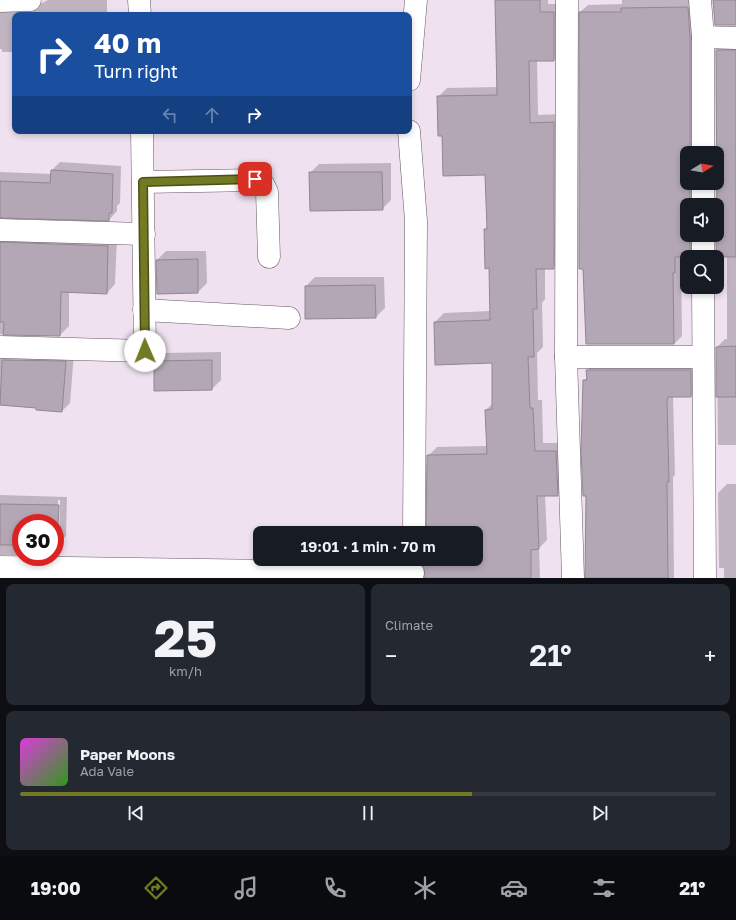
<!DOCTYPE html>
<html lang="en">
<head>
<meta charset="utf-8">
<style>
	body { margin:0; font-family:"Golos Text",sans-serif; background:#242831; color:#f1f3f6; height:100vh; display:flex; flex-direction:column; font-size:15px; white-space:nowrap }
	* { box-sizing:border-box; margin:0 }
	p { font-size:13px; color:#9ea1a6 }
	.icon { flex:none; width:22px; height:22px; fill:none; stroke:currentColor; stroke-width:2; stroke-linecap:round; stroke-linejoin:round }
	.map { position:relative; height:578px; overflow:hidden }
	.side { display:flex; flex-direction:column; gap:6px; padding:6px; background:#0d0f14; flex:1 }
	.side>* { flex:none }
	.banner { position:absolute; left:12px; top:12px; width:400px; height:122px; border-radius:8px; box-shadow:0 2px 6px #0003; background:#1a4fa0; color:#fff; overflow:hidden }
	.needle { width:26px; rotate:79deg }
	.tools { position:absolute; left:680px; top:146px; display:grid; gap:8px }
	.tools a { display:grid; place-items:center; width:44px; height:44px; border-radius:8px; background:#171b24; box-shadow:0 2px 6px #0003; font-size:20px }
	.speed { position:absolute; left:12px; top:514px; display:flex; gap:8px; font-size:20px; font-weight:700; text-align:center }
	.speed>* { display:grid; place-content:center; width:52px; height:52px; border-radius:50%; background:#171b24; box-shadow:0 2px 6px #0003; line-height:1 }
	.speed .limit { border:6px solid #d22; background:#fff; color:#111 }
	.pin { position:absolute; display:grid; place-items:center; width:34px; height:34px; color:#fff; margin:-17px; border-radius:8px; box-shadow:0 2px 6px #0006 }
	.me { position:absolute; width:44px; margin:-22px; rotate:359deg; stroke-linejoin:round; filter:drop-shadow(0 0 3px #0008) }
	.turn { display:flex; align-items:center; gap:14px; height:84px; padding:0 16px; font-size:18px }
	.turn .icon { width:52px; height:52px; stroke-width:2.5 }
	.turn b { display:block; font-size:28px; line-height:34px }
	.lanes { display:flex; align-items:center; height:38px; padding:0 16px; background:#0003; justify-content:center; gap:20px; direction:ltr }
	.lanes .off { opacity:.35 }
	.big { font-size:30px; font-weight:600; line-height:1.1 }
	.side .tile { flex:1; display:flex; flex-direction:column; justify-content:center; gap:6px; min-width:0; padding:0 14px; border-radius:8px; background:#242831 }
	.side .dial { align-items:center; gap:0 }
	.dial b { font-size:52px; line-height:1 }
	.song { display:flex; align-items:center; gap:12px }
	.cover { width:48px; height:48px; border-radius:6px; background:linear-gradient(135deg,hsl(300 70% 55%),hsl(110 70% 35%)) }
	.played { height:4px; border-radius:2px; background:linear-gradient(90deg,#727a24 65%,#363941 65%) }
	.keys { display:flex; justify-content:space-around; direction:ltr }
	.heat { display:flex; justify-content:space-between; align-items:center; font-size:22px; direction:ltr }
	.side .tiles { flex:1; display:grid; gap:6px; grid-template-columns:1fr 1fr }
	.tile:last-child { grid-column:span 2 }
	.trip { position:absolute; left:253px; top:526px; width:230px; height:40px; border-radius:8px; background:#171b24; box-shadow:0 2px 6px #0003; font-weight:600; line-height:40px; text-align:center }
	.tab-bar { display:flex; height:64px; justify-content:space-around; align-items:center; background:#090b0e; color:#9ea1a6 }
	.tab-bar .icon { width:28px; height:28px }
	.tab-bar .selected { color:#727a24 }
	.tab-bar b { font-size:18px; color:#f1f3f6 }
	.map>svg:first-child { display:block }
</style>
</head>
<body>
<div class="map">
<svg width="736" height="578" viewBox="0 0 736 578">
	<rect width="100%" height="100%" fill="#efe1ef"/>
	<g fill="#0003" fill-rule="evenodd">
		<polygon points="48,0 107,0 107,15 15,15 15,52 2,52 2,49 0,49 0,2 10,5 40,4"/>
		<polygon points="496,0 548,0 548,4 563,4 563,51 554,60 537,60 538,115 563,114 562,260 553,268 545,268 545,299 542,303 543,347 537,353 538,400 542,400 543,443 565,443 566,486 557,495 545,495 547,540 539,548 540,578 425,578 425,566 420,559 476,559 476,533 428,533 428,456 437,447 487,446 486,410 493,403 493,362 435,322 444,313 491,311 490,267 485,229 488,226 486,174 443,135 438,97 447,88 498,87"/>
		<polygon points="622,0 696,0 701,153 687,153 687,183 699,183 701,205 687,205 687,235 699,235 698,248 690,256 682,256 683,264 681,266 682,336 674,344 580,12 588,5 622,4"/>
		<polygon points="724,42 736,42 736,445 718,445 717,347 725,339 727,339 727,256 716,235 717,205 715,205 717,183 716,50"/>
		<polygon points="60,162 121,166 120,203 117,206 117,211 109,220 0,217 0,172 52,174 52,170"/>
		<polygon points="391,163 391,200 382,209 310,173 319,164"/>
		<polygon points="0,230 117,237 115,284 107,293 69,291 69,326 60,335 0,334"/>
		<polygon points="166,251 206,251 207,283 198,292 157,260"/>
		<polygon points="315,277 384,277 385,308 376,317 306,286"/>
		<polygon points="0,347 74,353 70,403 62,411 37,407 0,404"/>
		<polygon points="221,352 221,380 212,389 155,362 164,353"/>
		<polygon points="593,364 697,364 697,390 691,396 673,396 675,475 673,477 674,578 586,578 588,542 584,381 587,377 587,370"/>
		<polygon points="727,484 736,484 736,578 724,578 724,568 719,568 718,493"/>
		<path d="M0,495L67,497L66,536L60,542V546L55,551V523H21V555H0ZM58,500H60L59,541L57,543Z"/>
	</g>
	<g fill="#b4a7b5" stroke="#938693">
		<polygon points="495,0 540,0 540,12 554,12 554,61 529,61 530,123 554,122 554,269 536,269 537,309 533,309 534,357 528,357 530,408 533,408 535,451 556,451 558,496 537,496 539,549 531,550 531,578 424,578 424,567 419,562 419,559 476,559 476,533 426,533 427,455 487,454 485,410 492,409 492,363 435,365 434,322 490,320 489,268 485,269 484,229 487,229 485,175 443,176 442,136 438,136 437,96 497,95"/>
		<polygon points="713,0 736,0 736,25 715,25"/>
		<polygon points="688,7 690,38 690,153 687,153 687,183 690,183 690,205 687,205 687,235 690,235 690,257 675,257 675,273 673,273 674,344 586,344 583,269 579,269 579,12 621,12 621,8"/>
		<polygon points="716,50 736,50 736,257 716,257 716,235 717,235"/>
		<polygon points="51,170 113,174 112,213 109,213 109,221 0,218 0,181 50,183"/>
		<polygon points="309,172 382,172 383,210 310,211"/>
		<polygon points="0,242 108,246 107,294 61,292 60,336 3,335 4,322 0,322"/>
		<polygon points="198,259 198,293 157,294 156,260"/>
		<polygon points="375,285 376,318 305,319 305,286"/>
		<polygon points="736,346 736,397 716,397 716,347"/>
		<polygon points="2,360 66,361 62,412 36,410 36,408 0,405"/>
		<polygon points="212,360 212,390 154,391 154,361"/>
		<polygon points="586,370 691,370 691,397 668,397 667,400 669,482 667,482 668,578 585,578 586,496 583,496 581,451 583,380 587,380"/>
		<polygon points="0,504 59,505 57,546 55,546 55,523 21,523 21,545 0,545"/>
	</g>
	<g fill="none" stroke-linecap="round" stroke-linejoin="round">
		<g stroke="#655965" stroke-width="23">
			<g id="street">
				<polyline points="139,0 140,15"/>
				<polyline points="567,0 566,357 573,578"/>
				<polyline points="700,0 703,37 703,153"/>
				<polyline points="0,1 30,0"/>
				<polyline points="703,37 736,38"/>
				<polyline points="409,80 416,0"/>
				<polyline points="409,131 416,221 414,533"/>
				<polyline points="143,182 259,180 263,184 267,192 269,257"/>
				<polyline points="703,183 703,205"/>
				<polyline points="0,230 144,234"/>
				<polyline points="703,235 703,257"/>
				<polyline points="703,287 705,578"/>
				<polyline points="144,310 289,318"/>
				<polyline points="0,347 145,351 142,131"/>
				<polyline points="566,357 703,357"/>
				<polyline points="0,567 413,573"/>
			</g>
		</g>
		<use href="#street" stroke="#fff" stroke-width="22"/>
	</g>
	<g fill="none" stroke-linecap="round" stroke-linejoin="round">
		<g stroke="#4a4f17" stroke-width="10">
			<polyline id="route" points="145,351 143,182 255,179"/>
		</g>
		<use href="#route" stroke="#727a24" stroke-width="7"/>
	</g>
</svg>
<div class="tools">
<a><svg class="needle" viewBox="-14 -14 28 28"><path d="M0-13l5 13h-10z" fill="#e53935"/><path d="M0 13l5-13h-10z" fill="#9ea1a6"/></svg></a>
<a><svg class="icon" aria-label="sound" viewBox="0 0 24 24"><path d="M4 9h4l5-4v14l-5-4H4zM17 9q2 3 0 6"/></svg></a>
<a><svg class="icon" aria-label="search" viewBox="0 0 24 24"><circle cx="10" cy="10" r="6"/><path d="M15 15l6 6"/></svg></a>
</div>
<div class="speed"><div class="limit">30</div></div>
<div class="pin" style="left:255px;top:179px;background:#d93025"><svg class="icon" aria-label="arrive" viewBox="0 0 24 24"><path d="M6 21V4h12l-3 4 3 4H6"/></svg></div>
<svg class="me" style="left:145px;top:351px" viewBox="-20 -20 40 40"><circle r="19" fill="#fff"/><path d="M0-13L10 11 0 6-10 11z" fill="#727a24"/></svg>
<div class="trip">19:01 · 1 min · 70 m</div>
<div class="banner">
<div class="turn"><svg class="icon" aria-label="right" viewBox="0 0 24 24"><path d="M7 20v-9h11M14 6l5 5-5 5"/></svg><div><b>40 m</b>Turn right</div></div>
<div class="lanes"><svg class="icon off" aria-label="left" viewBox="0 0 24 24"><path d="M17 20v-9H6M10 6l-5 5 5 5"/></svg><svg class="icon off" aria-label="ahead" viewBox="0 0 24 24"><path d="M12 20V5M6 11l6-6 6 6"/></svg><svg class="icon" aria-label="right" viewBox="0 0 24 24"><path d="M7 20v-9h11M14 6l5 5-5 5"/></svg></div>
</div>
</div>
<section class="side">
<div class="tiles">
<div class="tile dial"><b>25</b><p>km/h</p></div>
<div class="tile"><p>Climate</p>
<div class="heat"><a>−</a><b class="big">21°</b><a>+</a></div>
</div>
<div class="tile">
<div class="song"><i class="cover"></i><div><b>Paper Moons</b><p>Ada Vale</p></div></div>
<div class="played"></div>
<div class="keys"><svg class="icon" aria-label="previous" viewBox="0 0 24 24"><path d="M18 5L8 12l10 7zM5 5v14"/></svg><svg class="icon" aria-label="pause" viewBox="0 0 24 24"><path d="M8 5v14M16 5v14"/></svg><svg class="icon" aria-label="next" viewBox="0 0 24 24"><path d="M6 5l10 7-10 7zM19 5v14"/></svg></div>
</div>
</div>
</section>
<nav class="tab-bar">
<b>19:00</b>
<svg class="icon selected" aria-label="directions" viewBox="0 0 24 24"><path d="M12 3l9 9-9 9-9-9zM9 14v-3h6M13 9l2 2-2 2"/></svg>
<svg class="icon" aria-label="music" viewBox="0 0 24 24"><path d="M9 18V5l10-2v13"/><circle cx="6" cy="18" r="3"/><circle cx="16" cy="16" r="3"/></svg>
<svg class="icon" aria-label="phone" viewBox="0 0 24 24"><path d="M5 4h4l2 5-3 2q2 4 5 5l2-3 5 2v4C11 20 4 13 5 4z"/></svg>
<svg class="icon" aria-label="climate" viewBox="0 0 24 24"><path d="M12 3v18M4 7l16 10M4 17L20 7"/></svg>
<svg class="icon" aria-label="car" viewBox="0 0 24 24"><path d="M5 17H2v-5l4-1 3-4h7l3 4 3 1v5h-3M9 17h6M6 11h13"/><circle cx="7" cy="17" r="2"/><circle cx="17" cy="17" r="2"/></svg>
<svg class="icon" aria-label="filters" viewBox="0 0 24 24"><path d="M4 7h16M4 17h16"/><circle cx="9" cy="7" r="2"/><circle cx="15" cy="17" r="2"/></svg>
<b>21°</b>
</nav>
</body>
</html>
